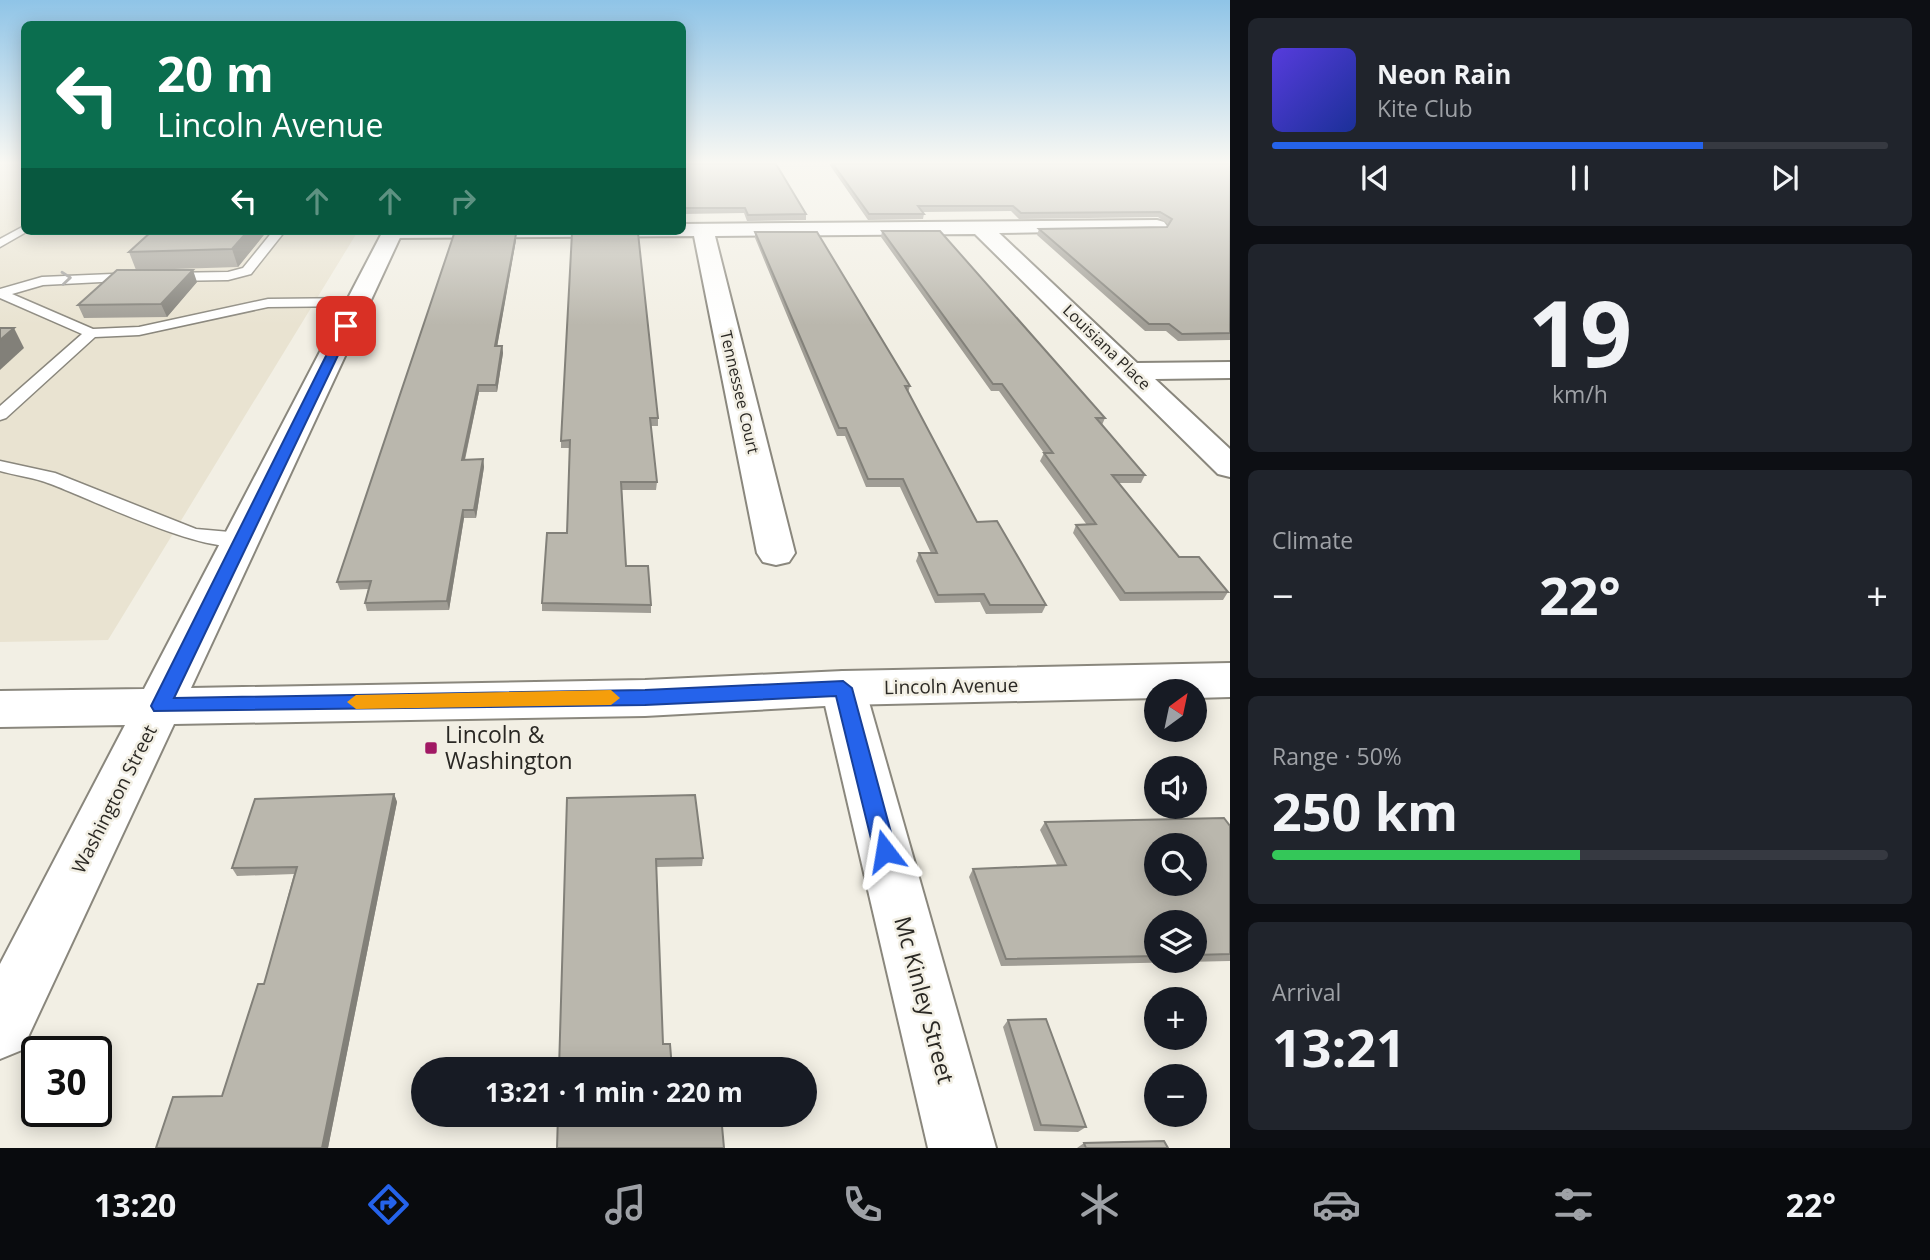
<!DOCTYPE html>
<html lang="en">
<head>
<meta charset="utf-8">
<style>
	body { margin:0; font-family:"Open Sans",sans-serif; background:#20242c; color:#f1f3f6; height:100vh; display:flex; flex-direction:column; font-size:26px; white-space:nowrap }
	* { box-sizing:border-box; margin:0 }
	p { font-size:23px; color:#9ea1a6 }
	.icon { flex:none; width:38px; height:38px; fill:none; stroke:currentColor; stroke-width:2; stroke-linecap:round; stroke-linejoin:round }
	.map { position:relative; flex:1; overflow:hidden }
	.side { display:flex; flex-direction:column; gap:18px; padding:18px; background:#0d0f14; width:700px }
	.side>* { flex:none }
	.banner { position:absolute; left:21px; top:21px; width:665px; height:214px; border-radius:10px; box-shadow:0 4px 18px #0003; background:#0b6e4f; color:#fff; overflow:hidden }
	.needle { width:46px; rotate:33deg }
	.buttons { position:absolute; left:1144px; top:679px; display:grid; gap:14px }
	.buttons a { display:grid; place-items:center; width:63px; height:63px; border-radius:50%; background:#171b24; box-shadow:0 4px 18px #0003; font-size:35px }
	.speed { position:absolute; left:21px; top:1036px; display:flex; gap:14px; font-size:35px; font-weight:700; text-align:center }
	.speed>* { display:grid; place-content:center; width:91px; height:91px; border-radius:50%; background:#171b24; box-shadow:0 4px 18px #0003; line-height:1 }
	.speed .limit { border:4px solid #111; border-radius:10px; background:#fff; color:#111 }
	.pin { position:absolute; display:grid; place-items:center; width:60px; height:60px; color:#fff; margin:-30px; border-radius:14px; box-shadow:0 4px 10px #0006 }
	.me { position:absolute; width:77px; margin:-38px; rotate:346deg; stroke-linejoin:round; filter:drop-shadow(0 0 5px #0008) }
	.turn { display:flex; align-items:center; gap:24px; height:147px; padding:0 21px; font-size:32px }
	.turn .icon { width:91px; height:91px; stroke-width:2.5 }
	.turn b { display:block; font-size:49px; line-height:60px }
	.lanes { display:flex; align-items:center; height:66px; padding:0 21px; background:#0003; justify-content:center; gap:35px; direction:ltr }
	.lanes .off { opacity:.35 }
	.big { font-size:52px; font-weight:700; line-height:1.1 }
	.side .widget { flex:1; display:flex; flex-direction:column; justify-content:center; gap:10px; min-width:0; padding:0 24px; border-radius:10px; background:#20242c }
	.side .dial { align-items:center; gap:0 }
	.dial b { font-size:91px; line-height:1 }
	.song { display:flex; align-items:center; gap:21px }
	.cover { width:84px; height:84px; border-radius:10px; background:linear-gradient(135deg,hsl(250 70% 55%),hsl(230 70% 35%)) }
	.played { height:7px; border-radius:4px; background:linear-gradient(90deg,#2563eb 70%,#363941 70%) }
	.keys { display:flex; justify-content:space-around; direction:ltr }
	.heat { display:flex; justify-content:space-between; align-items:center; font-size:38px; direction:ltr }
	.charge { height:10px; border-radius:5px; background:linear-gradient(90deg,#34c759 50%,#363941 0) }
	.trip { position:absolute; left:411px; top:1057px; width:406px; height:70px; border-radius:35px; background:#171b24; box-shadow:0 4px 18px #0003; font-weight:700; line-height:70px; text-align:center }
	.tab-bar { display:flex; height:112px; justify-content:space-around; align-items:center; background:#090b0e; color:#9ea1a6 }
	.tab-bar .icon { width:49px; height:49px }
	.tab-bar .current { color:#2563eb }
	.tab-bar b { font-size:32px; color:#f1f3f6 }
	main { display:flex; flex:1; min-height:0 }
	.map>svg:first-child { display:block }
</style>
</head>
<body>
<main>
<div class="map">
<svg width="1230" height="1148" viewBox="0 0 1230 1148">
	<rect width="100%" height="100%" fill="#f2efe4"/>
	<polygon fill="#e9e3d1" points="0,164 24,164 24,231 358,231 108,640 0,642"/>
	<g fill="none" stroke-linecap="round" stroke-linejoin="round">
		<g stroke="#8a877d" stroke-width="3">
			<g id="service">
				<polygon points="24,226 24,231 28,231 0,247 0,239"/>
				<polygon points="273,231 285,231 251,274 228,280 168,281 162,277 168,273 228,272 243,268"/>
				<polygon points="136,273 142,277 140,280 43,285 12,294 93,329 139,327 268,299 358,298 365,302 358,306 268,307 139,335 95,337 6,418 0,420 0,406 82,334 0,298 0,289 42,277"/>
				<path d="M0,461L55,473L196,529L241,533L251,539C230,570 74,490 42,481C29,477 14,475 0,471Z"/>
			</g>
		</g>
		<g stroke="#8a877d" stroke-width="4">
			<g id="minor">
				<polygon points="1157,220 1164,222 1167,226 1164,230 999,233 1137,363 1230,362 1230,378 1155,379 1230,449 1230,477 1218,474 975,234 715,236 795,553 789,562 776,565 763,562 757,553 694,236 392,238 382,232 682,231 682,224"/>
				<polygon points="843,671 859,676 865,688 996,1148 928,1148 821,688 827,676"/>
			</g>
		</g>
		<g stroke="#8a877d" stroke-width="4">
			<polygon id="tertiary" points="383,231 403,231 191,688 645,680 843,671 1230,663 1230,697 1195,698 1195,691 1157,691 1157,698 843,705 645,716 174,724 22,1050 0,1059 0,964 125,725 0,727 0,691 144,689"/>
		</g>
		<use href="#service" fill="#fff" fill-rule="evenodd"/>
		<use href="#minor" fill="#fff" fill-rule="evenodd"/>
		<use href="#tertiary" fill="#fff" fill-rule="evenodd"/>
	</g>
	<g fill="#a09d95" fill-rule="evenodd">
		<polygon points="682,164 776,165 806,214 806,220 747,221 744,213 682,214"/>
		<polygon points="829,164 1230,164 1230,340 1178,341 1166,331 1145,331 1037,235 1039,229 1167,227 1168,224 1158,217 1019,219 1011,211 923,212 924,214 923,219 868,220"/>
		<polygon points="152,231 267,231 238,267 143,270 197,282 167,317 84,318 78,305 136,270 129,252"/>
		<polygon points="882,231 1105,418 1102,425 1145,475 1141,483 1118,483 1179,557 1228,592 1223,600 1120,601 1073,533 1076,525 1087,525 1040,461 1044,453 999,391 991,391 881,237"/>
		<polygon points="755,232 910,386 908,393 977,522 1046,605 1042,613 986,614 980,602 935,603 916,561 919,553 931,553 900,487 866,487 845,436 837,436 755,238"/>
		<polygon points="572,233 658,418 658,426 651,426 657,482 656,490 622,490 626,566 651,605 651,613 542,611 542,603 567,533 570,448 561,448 561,441"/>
		<polygon points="516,240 497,346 502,346 503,353 497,392 479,392 465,460 483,459 484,467 476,518 464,518 449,610 367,611 365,603 368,589 340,590 337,582"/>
		<polygon points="394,794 397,802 328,1148 156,1148 222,1096 264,984 294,874 237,876 232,868"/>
		<polygon points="567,798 703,858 702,866 656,867 663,1044 672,1069"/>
		<path d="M1045,822L1230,826V961L1001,966L969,877L973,869L1057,865L1040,830ZM1157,922H1195V961H1157Z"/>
		<polygon points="1008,1020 1086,1127 1078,1132 1034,1131 1003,1027"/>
		<polygon points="1084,1143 1168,1148 1077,1148"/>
	</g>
	<g fill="#828079">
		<polygon points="248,231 267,231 238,267 232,249"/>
		<polygon points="516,234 516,240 496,353 495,346"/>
		<polygon points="193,270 197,282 167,317 161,304"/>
		<polygon points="14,328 24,348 0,370 0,340"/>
		<polygon points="502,346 503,353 497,392 496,385"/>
		<polygon points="478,385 479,392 463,467 462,460"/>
		<polygon points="483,459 484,467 476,518 474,510"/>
		<polygon points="463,510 464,518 449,610 447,601"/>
		<polygon points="394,794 397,802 328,1148 322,1148"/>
	</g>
	<g fill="#bab7ad" stroke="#828079" stroke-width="2" fill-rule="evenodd">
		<polygon points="682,164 776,164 806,214 748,215 745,208 682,208"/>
		<polygon points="833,164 1230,164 1230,333 1182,334 1169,324 1149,324 1039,229 1167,227 1172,219 1160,212 1021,213 1013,206 918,206 924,214 869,214"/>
		<polygon points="152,231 248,231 232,249 129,252"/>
		<polygon points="882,231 940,231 1105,418 1096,418 1145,475 1112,475 1179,557 1199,557 1228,592 1125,593 1076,525 1096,524 1044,453 1053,453 1002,384 993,384"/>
		<polygon points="755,232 817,232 910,386 905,386 977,522 997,521 1046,605 990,605 984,594 938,595 919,553 937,553 903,479 868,479 846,428 839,428"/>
		<polygon points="572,233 638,233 658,418 650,418 657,482 621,482 626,566 648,566 651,605 542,603 547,533 567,533 570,440 561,441"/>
		<polygon points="454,234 516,234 495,346 502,346 496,385 478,385 462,460 483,459 474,510 463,510 447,601 365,603 371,581 337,582"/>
		<polygon points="117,270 193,270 161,304 78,305"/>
		<polygon points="0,328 14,328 0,340"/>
		<polygon points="394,794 322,1148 156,1148 173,1097 222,1096 258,984 264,984 297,867 232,868 255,799"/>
		<polygon points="695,795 703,858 656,859 663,1044 670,1044 672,1069 559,1069 567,798"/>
		<path d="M1224,818L1230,826V954L1195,955V922H1157V956L1006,959L973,869L1066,865L1045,822ZM1157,845H1195V884H1157Z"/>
		<polygon points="1046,1019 1086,1127 1041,1125 1008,1020"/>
		<polygon points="558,1115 721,1115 724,1148 557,1148"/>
		<polygon points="1164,1141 1168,1148 1086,1148 1084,1143"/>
	</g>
	<defs><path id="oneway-chevron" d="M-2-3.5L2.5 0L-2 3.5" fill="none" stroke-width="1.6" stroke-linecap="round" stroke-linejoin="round" transform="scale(1.75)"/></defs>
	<use stroke="#9f9e9c" href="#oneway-chevron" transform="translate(66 278) rotate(-5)"/>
	<linearGradient id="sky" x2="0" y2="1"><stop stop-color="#8fc4e7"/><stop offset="0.5" stop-color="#f9f8f3"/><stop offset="1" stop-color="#f9f8f3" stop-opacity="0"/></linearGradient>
	<rect width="1230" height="325" fill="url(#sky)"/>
	<polygon fill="#2563eb" stroke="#184099" stroke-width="2" points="346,322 352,326 174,698 645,690 843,681 852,688 896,851 893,858 885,861 877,858 874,851 836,696 645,705 154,711 151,706 341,326"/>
	<polygon fill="#f59e0b" points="611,690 620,698 611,705 356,709 347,702 356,695"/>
	<rect fill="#a11964" stroke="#f2efe4" stroke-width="2.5" x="424" y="741" width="14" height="14" rx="3.5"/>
	<g text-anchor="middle" stroke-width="5" stroke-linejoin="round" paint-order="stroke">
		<g font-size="16" fill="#2a2824" stroke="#f2efe4">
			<text transform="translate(1107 347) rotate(44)" y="6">Louisiana Place</text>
			<text transform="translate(740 392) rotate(77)" y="6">Tennessee Court</text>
		</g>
		<g font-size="19" fill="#2a2824" stroke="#f2efe4">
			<text transform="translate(951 686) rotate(-1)" y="7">Lincoln Avenue</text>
			<text transform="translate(114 799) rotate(-63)" y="7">Washington Street</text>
		</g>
		<g font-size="23" fill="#2a2824" stroke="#f2efe4" text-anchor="start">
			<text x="445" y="743">Lincoln &amp;<tspan x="445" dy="26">Washington</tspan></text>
		</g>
		<g font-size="23" fill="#2a2824" stroke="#f2efe4">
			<text transform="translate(924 1000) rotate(75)" y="8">Mc Kinley Street</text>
		</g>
	</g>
</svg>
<div class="buttons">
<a><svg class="needle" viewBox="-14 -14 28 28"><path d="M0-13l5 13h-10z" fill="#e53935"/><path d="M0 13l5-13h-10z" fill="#9ea1a6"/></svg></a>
<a><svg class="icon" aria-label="sound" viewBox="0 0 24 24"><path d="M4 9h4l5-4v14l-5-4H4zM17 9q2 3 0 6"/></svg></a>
<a><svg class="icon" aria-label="search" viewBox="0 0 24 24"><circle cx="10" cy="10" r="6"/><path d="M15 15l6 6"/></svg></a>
<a><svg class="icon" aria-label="layers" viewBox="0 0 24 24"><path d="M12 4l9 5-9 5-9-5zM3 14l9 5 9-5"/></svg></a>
<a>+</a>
<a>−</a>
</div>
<div class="speed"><div class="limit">30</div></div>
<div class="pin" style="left:346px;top:326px;background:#d93025"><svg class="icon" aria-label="arrive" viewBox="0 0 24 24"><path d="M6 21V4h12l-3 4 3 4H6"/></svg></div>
<svg class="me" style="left:885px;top:851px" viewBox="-20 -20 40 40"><path d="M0-17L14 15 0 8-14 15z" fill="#2563eb" stroke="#fff" stroke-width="4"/></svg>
<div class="trip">13:21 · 1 min · 220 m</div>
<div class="banner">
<div class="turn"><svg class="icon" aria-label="left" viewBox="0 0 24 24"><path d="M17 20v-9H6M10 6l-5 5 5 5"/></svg><div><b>20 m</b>Lincoln Avenue</div></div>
<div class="lanes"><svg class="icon" aria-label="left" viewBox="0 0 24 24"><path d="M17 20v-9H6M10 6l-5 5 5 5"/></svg><svg class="icon off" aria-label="ahead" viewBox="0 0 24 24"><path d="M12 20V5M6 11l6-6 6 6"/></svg><svg class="icon off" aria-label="ahead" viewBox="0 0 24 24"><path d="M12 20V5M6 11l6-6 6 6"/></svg><svg class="icon off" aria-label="right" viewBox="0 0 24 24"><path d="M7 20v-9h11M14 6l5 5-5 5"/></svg></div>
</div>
</div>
<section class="side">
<div class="widget">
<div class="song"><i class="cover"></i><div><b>Neon Rain</b><p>Kite Club</p></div></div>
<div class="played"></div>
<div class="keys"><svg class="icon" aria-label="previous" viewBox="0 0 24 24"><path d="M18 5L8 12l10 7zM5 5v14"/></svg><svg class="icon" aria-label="pause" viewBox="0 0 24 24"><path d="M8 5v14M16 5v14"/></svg><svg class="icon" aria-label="next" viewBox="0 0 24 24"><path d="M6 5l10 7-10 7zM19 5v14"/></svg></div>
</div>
<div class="widget dial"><b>19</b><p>km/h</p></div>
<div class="widget"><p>Climate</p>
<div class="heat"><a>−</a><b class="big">22°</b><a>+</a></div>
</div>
<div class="widget"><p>Range · 50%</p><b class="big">250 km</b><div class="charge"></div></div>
<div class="widget"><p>Arrival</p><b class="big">13:21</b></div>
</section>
</main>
<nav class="tab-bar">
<b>13:20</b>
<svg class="icon current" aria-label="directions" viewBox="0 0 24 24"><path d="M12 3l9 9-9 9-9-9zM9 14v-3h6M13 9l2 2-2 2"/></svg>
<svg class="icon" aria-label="music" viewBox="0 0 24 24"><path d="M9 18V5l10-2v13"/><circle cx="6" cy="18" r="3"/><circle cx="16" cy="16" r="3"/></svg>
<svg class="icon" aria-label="phone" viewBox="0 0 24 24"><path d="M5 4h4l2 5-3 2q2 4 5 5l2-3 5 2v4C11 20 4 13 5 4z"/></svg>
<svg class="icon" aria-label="climate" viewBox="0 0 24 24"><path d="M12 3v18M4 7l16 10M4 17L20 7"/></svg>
<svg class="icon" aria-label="car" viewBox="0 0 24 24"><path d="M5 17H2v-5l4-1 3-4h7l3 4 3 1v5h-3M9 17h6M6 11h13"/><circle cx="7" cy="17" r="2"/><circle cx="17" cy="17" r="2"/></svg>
<svg class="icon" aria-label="filters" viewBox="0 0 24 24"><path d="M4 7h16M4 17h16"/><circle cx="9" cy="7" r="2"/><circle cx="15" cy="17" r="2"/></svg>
<b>22°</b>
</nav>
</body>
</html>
